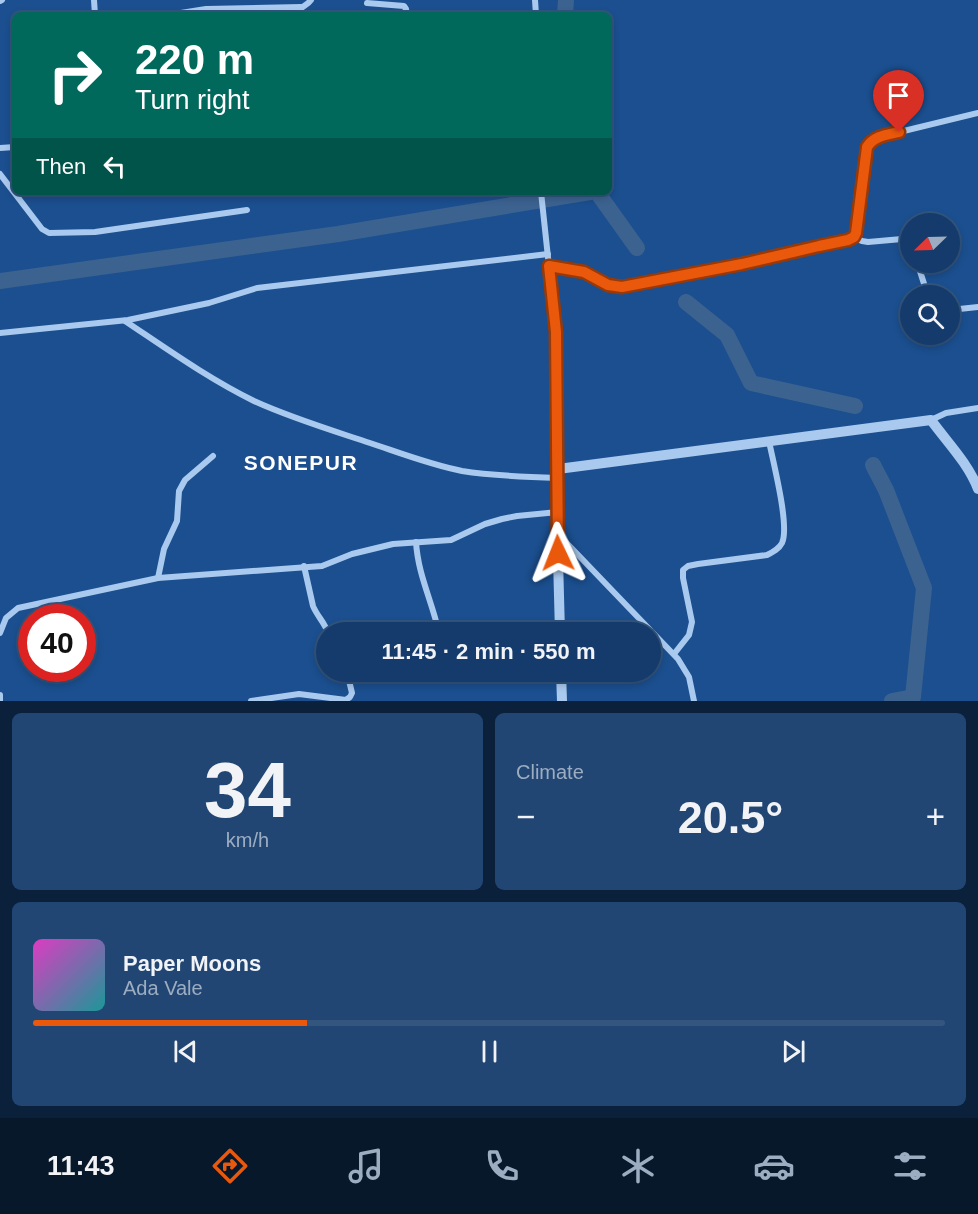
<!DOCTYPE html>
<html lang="en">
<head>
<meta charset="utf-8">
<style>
	body { margin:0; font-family:Helvetica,sans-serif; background:#214673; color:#f1f3f6; height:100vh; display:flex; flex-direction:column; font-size:22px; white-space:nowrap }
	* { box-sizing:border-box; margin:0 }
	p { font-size:20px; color:#9dadc1 }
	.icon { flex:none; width:33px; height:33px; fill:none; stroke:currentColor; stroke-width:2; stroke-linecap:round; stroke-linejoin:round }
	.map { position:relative; height:701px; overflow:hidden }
	.panel { display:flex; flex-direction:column; gap:12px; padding:12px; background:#0b203b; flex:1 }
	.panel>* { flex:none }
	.guide { position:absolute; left:12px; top:12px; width:600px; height:183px; border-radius:9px; box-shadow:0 3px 9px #0003,0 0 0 2px #33557e; background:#00695c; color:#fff; overflow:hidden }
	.needle { width:39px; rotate:247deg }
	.buttons { position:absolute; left:900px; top:213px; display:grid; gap:12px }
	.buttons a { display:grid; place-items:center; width:60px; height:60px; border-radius:50%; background:#143b6b; box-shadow:0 3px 9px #0003,0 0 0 2px #33557e; font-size:30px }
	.speed { position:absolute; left:18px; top:604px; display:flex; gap:12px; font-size:30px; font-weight:700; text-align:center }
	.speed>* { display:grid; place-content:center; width:78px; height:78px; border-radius:50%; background:#143b6b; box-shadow:0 3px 9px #0003,0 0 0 2px #33557e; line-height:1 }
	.speed .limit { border:9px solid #d22; background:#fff; color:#111 }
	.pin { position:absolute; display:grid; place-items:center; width:51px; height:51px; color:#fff; margin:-62px -26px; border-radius:50% 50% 50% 0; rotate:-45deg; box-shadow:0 0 6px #0007 }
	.pin .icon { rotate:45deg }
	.me { position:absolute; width:66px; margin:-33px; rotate:358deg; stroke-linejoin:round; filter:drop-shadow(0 0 4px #0008) }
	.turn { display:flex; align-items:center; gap:21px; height:126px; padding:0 24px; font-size:27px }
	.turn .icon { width:78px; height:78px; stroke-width:2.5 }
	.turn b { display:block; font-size:42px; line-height:51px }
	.then { display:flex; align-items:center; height:57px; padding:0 24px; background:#0003; gap:12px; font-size:22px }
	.big { font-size:45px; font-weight:600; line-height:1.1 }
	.panel .tile { flex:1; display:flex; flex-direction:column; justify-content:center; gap:9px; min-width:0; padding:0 21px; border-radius:9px; background:#214673 }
	.panel .dial { align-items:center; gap:0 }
	.dial b { font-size:78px; line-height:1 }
	.song { display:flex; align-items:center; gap:18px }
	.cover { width:72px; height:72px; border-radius:9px; background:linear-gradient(135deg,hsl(310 70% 55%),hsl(180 70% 35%)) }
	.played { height:6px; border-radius:3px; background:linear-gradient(90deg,#ea580c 30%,#33557e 30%) }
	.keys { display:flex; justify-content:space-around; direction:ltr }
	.heat { display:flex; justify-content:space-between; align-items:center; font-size:33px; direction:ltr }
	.panel .tiles { flex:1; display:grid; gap:12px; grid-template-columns:1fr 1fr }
	.tile:last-child { grid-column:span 2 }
	.trip { position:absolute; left:316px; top:622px; width:345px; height:60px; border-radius:30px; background:#143b6b; box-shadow:0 3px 9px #0003,0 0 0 2px #33557e; font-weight:600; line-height:60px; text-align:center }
	.tabs { display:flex; height:96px; justify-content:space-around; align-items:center; background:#08182b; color:#9dadc1 }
	.tabs .icon { width:42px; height:42px }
	.tabs .on { color:#ea580c }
	.tabs b { font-size:27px; color:#f1f3f6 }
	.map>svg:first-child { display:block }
</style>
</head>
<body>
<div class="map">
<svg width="978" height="701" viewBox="0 0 978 701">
	<rect width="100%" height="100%" fill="#1b4f8f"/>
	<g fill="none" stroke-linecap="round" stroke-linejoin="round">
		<g stroke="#3c6290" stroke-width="16">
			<polyline points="565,15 566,0"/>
			<polyline points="597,192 637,248"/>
			<polyline points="0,281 338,234 590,192"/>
			<polyline points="686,302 727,335 751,383 855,406"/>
			<polyline points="873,465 886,490 924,588 913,697 892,701"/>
		</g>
		<g stroke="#a9c9ee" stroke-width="6">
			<polyline points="94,0 95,15"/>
			<polyline points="535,0 536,15"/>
			<polyline points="0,1 2,0"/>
			<polyline points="367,3 404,6 406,9 407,15"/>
			<polyline points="168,15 206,9 301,7"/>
			<path d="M299,15C299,6 306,7 311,0"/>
			<polyline points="0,148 15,147"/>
			<polyline points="0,174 42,229 49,233 95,232 247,210"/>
			<polyline points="541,192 556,332 558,469"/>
			<polyline points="854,237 862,241 868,242 902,239 906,240 910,245"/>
			<polyline points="917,262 928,296"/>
			<polyline points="549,266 584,272 608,285 622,287 742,264 819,246 848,240 854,237 856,233 867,147 871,141 879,137 978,113"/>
			<polyline points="950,310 978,307"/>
			<path d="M125,321C167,349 209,379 254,401C291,418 331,430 370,443C400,453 431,465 462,471C494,476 526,477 558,478"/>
			<polyline points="0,333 128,320 209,303 257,288 548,254"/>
			<polyline points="931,420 946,413 978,408"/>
			<polyline points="558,534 678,659 689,677 694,701"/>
			<path d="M416,542C418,575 432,601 439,633"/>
			<path d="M304,566L313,606C317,616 325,623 328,633"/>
			<polyline points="158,578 164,549 177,521 179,491 185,480 213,456"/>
			<polyline points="0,633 6,618 18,608 158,578 322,566 352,554 393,544 451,540 485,524 502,519 517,516 558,512"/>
			<path d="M674,654L689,635L692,622L683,578V570L688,566L698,564L767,555C773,552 779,549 782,543C790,526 773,462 769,441"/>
			<polyline points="451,672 453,679"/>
			<polyline points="0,695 0,701"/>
			<polyline points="251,701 299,694 346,700 350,697 352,693 347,672"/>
		</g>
		<g stroke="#a9c9ee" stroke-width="10">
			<path d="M560,633L557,521L558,469L931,420C947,442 968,463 978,489"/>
			<polyline points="561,672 562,701"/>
		</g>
	</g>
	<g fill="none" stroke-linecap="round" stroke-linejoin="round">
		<g stroke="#983908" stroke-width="15">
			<path id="route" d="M558,553L556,332L549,266L584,272L608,285L622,287L742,264L819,246L848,240L854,237L856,233L867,147C874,136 886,135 899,132"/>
		</g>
		<use href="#route" stroke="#ea580c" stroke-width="10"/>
	</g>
	<g text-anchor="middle" stroke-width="6" stroke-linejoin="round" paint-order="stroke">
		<g font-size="21" font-weight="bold" letter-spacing="1.5" fill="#fff" stroke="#1b4f8f">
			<text x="301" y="470">SONEPUR</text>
		</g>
	</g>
</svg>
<div class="buttons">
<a><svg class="needle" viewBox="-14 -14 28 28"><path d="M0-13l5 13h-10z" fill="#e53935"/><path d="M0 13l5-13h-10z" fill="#9dadc1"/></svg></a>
<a><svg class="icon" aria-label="search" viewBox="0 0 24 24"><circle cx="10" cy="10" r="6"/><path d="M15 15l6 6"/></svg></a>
</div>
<div class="speed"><div class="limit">40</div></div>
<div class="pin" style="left:899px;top:132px;background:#d93025"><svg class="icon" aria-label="arrive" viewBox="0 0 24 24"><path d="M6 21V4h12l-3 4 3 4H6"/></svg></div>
<svg class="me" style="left:558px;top:553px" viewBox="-20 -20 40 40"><path d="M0-17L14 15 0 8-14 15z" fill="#ea580c" stroke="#fff" stroke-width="4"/></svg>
<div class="trip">11:45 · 2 min · 550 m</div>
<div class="guide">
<div class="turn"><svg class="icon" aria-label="right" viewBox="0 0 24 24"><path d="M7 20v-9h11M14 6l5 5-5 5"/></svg><div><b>220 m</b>Turn right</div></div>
<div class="then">Then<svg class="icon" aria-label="left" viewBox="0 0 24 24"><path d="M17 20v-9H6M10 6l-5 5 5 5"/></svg></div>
</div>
</div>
<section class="panel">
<div class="tiles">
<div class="tile dial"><b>34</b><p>km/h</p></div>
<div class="tile"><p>Climate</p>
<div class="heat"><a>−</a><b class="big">20.5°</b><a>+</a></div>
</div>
<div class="tile">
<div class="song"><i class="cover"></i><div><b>Paper Moons</b><p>Ada Vale</p></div></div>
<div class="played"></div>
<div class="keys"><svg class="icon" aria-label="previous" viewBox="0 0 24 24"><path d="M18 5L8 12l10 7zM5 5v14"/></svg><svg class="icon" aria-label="pause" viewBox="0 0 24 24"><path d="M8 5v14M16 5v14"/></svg><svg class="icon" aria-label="next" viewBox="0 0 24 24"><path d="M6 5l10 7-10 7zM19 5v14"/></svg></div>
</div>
</div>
</section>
<nav class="tabs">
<b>11:43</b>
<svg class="icon on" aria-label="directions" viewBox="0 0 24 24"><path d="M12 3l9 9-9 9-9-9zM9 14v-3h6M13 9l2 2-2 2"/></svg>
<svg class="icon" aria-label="music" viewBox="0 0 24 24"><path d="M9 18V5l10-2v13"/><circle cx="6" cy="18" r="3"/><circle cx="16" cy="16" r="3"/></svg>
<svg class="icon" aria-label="phone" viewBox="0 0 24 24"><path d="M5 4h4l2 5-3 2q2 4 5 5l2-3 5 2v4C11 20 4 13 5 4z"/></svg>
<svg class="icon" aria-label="climate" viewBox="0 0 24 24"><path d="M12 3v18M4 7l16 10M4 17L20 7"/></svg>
<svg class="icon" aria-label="car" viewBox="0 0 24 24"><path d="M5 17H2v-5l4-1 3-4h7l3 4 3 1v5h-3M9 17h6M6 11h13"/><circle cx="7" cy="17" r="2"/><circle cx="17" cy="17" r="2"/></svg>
<svg class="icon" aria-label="filters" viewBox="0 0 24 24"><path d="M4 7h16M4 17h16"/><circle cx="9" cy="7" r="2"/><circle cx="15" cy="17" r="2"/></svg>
</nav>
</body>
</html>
